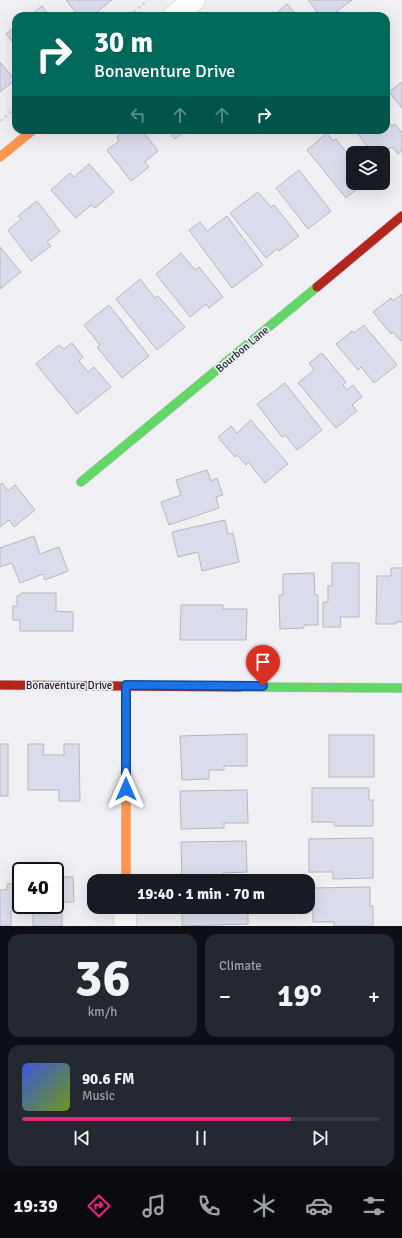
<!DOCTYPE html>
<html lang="en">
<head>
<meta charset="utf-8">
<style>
	body { margin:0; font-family:Signika,sans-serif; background:#242831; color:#f1f3f6; height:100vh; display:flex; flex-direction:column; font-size:15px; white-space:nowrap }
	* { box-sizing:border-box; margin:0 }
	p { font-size:13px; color:#9ea1a6 }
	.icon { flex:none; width:22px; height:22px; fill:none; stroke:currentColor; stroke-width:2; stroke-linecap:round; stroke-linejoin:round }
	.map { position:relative; height:926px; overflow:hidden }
	.details { display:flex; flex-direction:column; gap:8px; padding:8px; background:#0d0f14; flex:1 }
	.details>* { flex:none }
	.guide { position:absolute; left:12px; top:12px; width:378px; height:122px; border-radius:12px; box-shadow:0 4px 16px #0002; background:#00695c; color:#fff; overflow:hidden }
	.tools { position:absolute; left:346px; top:146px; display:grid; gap:8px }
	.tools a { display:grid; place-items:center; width:44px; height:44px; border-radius:8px; background:#171b24; box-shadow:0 4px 16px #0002; font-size:20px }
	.speed { position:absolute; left:12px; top:862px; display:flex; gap:8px; font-size:20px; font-weight:700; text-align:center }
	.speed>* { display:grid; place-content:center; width:52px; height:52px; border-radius:50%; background:#171b24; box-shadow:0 4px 16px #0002; line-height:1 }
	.speed .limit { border:2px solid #111; border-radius:6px; background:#fff; color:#111 }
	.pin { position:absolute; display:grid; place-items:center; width:34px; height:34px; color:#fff; margin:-41px -17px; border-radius:50% 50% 50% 0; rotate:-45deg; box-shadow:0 0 4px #0007 }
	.pin .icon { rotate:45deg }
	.me { position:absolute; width:44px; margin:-22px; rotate:0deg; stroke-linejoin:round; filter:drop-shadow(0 0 3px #0008) }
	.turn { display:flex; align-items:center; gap:14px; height:84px; padding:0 16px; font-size:18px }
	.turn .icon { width:52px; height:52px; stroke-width:2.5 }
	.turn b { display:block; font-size:28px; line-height:34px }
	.lanes { display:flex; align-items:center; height:38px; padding:0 16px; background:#0003; justify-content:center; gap:20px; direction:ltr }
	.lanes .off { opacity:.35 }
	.big { font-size:30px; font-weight:800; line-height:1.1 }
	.details .card { flex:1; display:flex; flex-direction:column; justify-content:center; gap:6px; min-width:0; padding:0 14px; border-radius:12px; background:#242831 }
	.details .dial { align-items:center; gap:0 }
	.dial b { font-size:52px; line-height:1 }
	.song { display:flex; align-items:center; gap:12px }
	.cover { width:48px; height:48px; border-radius:6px; background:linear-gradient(135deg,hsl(230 70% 55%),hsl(80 70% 35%)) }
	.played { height:4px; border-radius:2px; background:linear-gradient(90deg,#db2777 75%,#363941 75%) }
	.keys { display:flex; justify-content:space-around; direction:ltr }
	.heat { display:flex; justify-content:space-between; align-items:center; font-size:22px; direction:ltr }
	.details .tiles { flex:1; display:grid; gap:8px; grid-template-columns:1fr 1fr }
	.card:last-child { grid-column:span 2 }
	.trip { position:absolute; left:87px; top:874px; width:228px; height:40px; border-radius:12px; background:#171b24; box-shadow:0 4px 16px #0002; font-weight:800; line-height:40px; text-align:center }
	.dock { display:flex; height:64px; justify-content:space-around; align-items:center; background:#090b0e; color:#9ea1a6 }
	.dock .icon { width:28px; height:28px }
	.dock .selected { color:#db2777 }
	.dock b { font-size:18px; color:#f1f3f6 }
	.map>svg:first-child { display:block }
</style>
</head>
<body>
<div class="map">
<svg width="402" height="926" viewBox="0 0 402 926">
	<rect width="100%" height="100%" fill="#efeff4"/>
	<g fill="#dadceb" stroke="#b7b7bb">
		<polygon points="66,0 112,0 92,16 79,16"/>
		<polygon points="308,0 352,0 331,16 320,16"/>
		<polygon points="287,4 297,16 273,16"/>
		<polygon points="42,6 50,16 29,16"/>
		<polygon points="16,26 16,46 6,34"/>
		<polygon points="0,62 15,80 0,92"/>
		<polygon points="402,82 402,108 389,92"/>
		<polygon points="386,119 392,126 395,124 402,133 402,151 398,154 392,147 383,154 372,153 355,130 386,130"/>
		<polygon points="126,130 142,130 158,151 145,162 149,167 131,181 107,150 119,141 117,137"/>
		<polygon points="168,130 186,130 175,139"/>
		<polygon points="327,133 333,141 336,139 350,157 353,155 353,183 364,183 346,198 307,150"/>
		<polygon points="89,164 114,192 95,208 91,205 76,218 51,190 70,173 74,177"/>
		<polygon points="299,170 331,211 308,229 276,188"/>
		<polygon points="258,192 271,207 274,205 299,236 279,251 277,249 266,258 230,213"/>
		<polygon points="37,201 60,231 47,242 51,246 31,261 8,230 21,219 18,216"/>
		<polygon points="227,216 263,265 232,288 189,230 200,222 207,231"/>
		<polygon points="0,247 21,272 0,289"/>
		<polygon points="181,253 195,270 199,267 223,297 209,308 206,304 190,317 156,274"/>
		<polygon points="140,279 155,298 158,296 185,327 157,350 116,299"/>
		<polygon points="402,294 402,340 401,341 393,332 391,334 373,312 391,298 393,301"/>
		<polygon points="109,305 149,356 122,378 97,347 100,345 84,325"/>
		<polygon points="364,325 397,365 374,383 361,367 358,370 336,344 352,331 354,333"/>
		<polygon points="72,343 83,357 79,361 88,372 94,367 111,387 77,414 36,364 59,345 64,349"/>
		<polygon points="322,353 346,382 343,385 347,390 353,385 362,397 352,405 357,411 336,428 298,383 314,370 309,363"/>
		<polygon points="285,383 322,430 297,450 285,435 282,437 257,404"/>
		<polygon points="251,420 288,464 265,483 248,462 246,465 237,455 235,457 218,437 231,426 237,433"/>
		<polygon points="207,470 211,481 217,478 223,495 216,497 219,508 169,525 161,502 181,495 176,480"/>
		<polygon points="2,483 8,491 15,485 35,510 14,527 9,520 0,527 0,485"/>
		<polygon points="225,520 228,534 233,533 239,562 202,571 198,552 178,557 172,532"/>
		<polygon points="34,536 40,554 59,547 68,571 45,580 43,574 20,583 12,563 0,567 0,548"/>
		<polygon points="332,563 359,563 359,617 340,617 341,627 323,627 323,602 328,602 328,586 332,586"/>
		<polygon points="391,568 402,568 402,622 396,622 396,624 376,624 377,576 391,576"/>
		<polygon points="314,573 315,595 318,595 318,625 304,625 304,628 280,629 279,595 283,595 283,574"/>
		<polygon points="21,593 56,593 56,611 73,612 73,631 20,631 20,620 13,620 13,606 17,606 17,596 21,595"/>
		<polygon points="181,605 223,605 223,609 247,609 246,640 180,640"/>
		<polygon points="247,734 247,766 224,766 224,770 209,770 209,779 182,780 180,736"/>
		<rect x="329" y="735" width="45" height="42"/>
		<rect x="0" y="744" width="8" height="52"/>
		<polygon points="28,744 44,744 43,755 64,755 64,744 79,744 80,801 59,801 59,790 28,790"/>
		<polygon points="312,788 369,788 369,800 373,800 373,826 334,826 334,822 312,822"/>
		<polygon points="247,790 248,823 224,823 224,828 181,829 180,791"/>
		<polygon points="373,838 373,878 333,879 333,872 309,872 309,839"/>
		<polygon points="246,841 247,872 223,873 223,878 208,878 208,881 182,881 181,842"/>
		<polygon points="59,877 73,877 74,902 62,902 62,926 33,926 33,905 55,905 55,884 60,884"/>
		<polygon points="7,884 21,884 22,911 11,911 11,926 0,926 0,890 7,890"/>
		<polygon points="370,887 370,906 373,906 373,926 334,926 334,922 313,922 312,888"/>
		<polygon points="182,907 248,907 248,924 182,926"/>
	</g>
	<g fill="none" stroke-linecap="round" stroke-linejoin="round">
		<g stroke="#c9cace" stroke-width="23">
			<g id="street">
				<polyline points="174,16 194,0"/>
				<polyline points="125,926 125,907"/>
			</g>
		</g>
		<g stroke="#c9cace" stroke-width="10">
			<g id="fast">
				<polyline points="81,482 317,287"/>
				<polyline points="240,687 402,688"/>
			</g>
		</g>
		<g stroke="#c9cace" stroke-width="10">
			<g id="slow">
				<polyline points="0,157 33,130"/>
				<polyline points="126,685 126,881"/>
			</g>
		</g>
		<g stroke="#c9cace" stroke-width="10">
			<g id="jam">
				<polyline points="317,287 402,216"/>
				<polyline points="0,685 240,687"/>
			</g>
		</g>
		<g stroke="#d6d6d7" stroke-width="2.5" stroke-dasharray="3 3" stroke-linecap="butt">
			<polyline points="129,16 148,0"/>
			<polyline points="0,121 16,108"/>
		</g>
		<use href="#street" stroke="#fdfdfd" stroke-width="22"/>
		<use href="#fast" stroke="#63d668" stroke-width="9"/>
		<use href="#slow" stroke="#ff974d" stroke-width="9"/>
		<use href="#jam" stroke="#b3261e" stroke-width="9"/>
	</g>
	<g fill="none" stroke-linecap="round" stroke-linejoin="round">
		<g stroke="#114b97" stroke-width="10">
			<polyline id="route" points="126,789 126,685 263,686"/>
		</g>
		<use href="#route" stroke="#1a73e8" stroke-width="7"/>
	</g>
	<g text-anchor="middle" stroke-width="3.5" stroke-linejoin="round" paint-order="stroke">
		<g font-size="11" fill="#242428" stroke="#eceef7">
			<text transform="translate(242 349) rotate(-40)" y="4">Bourbon Lane</text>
			<text x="69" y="689">Bonaventure Drive</text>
		</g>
	</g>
</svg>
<div class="tools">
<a><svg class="icon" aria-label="layers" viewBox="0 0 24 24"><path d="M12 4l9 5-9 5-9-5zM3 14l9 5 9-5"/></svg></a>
</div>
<div class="speed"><div class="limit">40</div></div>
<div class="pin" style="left:263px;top:686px;background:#d93025"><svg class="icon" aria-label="arrive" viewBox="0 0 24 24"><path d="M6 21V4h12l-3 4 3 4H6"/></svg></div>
<svg class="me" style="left:126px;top:789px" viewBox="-20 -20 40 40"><path d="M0-17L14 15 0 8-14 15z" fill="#1a73e8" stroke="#fff" stroke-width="4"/></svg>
<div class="trip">19:40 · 1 min · 70 m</div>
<div class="guide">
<div class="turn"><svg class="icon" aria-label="right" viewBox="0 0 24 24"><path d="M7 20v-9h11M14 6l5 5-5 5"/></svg><div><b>30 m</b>Bonaventure Drive</div></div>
<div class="lanes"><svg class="icon off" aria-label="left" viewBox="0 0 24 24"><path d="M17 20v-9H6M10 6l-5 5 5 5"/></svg><svg class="icon off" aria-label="ahead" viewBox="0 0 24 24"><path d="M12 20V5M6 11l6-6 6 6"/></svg><svg class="icon off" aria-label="ahead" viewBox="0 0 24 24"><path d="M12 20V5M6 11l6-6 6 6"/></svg><svg class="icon" aria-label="right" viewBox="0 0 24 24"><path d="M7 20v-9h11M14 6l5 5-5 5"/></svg></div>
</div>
</div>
<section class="details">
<div class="tiles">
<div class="card dial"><b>36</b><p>km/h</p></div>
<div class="card"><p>Climate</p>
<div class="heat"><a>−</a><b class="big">19°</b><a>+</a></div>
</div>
<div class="card">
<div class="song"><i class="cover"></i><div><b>90.6 FM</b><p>Music</p></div></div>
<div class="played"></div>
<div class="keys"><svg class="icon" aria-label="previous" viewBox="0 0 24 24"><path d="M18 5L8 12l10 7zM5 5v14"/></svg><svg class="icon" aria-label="pause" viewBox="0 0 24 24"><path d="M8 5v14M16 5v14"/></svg><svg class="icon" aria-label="next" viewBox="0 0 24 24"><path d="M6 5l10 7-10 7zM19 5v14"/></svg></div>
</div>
</div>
</section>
<nav class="dock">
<b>19:39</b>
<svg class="icon selected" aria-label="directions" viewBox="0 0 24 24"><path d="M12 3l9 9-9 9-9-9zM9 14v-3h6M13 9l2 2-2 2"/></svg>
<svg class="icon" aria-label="music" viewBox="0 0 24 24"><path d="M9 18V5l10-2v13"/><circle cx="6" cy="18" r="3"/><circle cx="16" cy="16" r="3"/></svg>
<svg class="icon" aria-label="phone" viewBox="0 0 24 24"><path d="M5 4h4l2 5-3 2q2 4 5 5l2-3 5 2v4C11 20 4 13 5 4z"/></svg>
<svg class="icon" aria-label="climate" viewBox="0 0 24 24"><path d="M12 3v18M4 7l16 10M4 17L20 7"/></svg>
<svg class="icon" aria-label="car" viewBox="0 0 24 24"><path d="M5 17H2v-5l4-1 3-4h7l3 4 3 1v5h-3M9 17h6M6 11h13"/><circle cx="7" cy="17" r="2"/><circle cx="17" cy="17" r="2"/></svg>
<svg class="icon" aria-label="filters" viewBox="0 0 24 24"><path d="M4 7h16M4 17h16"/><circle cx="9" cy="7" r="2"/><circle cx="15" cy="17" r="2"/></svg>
</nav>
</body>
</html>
